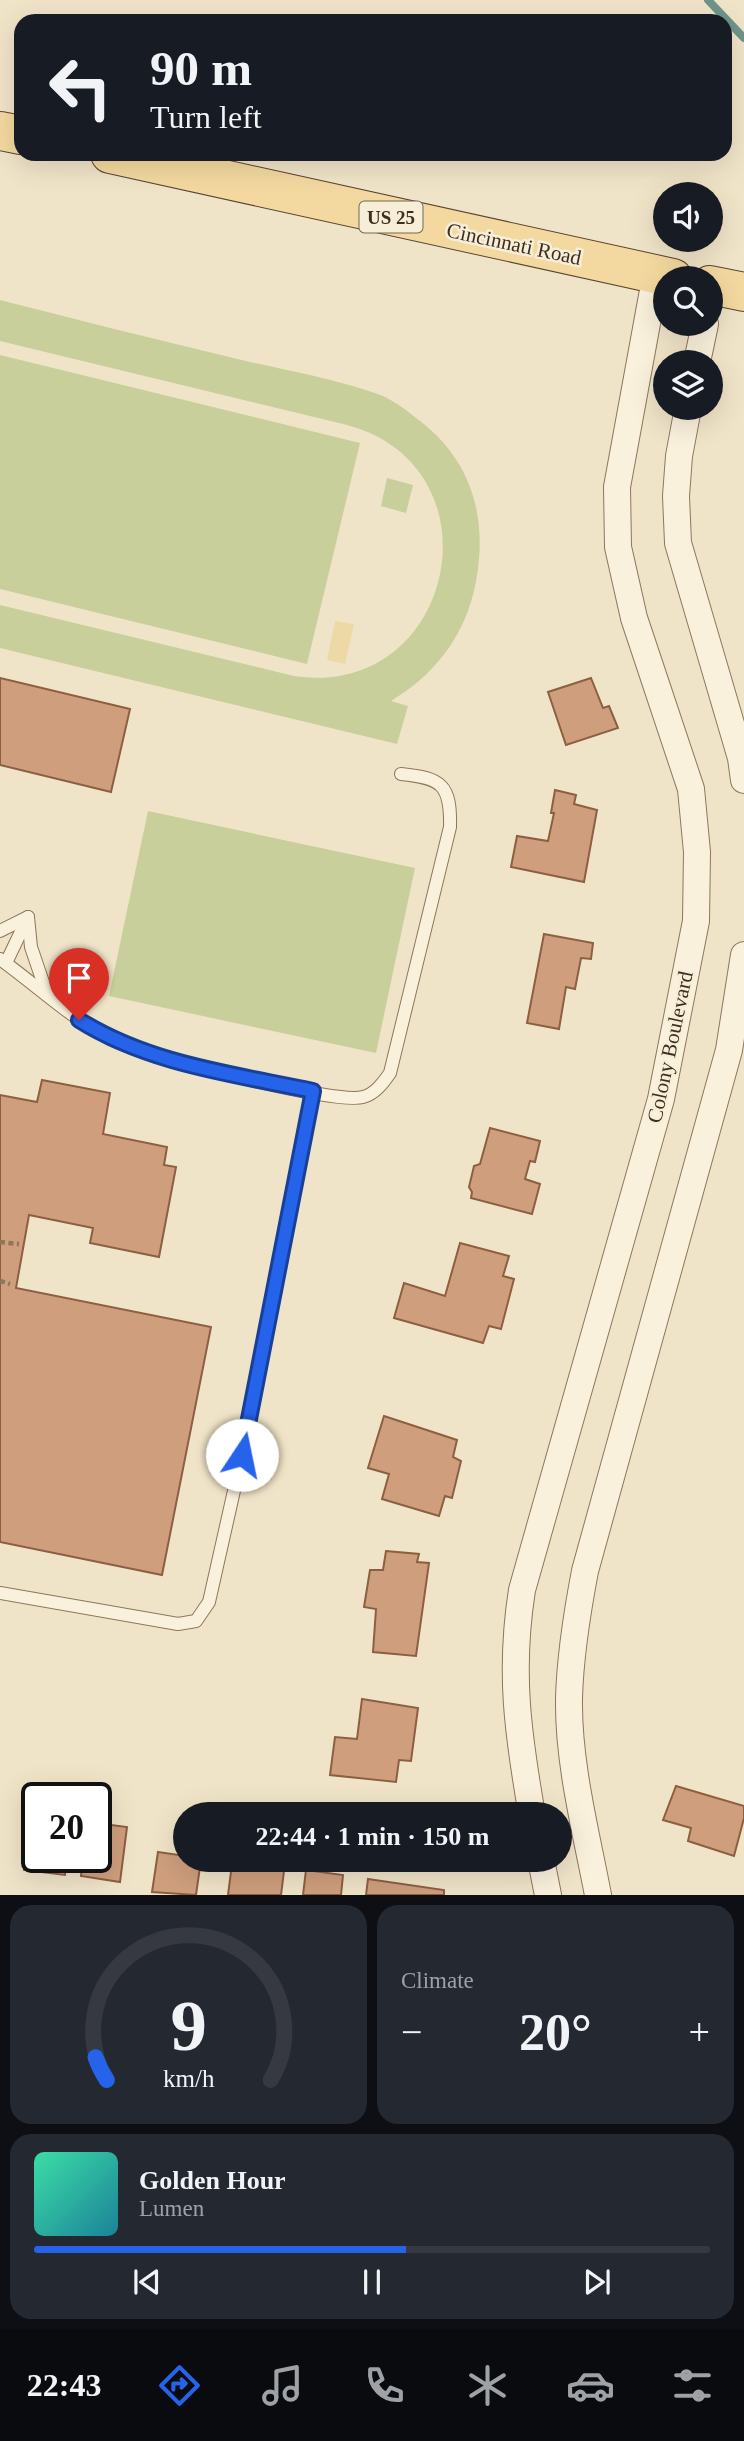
<!DOCTYPE html>
<html lang="en">
<head>
<meta charset="utf-8">
<style>
	body { margin:0; font-family:"Times New Roman",serif; background:#242831; color:#f1f3f6; height:100vh; display:flex; flex-direction:column; font-size:26px; white-space:nowrap }
	* { box-sizing:border-box; margin:0 }
	p { font-size:23px; color:#9ea1a6 }
	.icon { flex:none; width:38px; height:38px; fill:none; stroke:currentColor; stroke-width:2; stroke-linecap:round; stroke-linejoin:round }
	.map { position:relative; height:1895px; overflow:hidden }
	.details { display:flex; flex-direction:column; gap:10px; padding:10px; background:#0d0f14; flex:1 }
	.details>* { flex:none }
	.guide { position:absolute; left:14px; top:14px; width:718px; height:147px; border-radius:21px; box-shadow:0 7px 28px #0002; background:#171b24; color:#f1f3f6; overflow:hidden }
	.buttons { position:absolute; left:653px; top:182px; display:grid; gap:14px }
	.buttons a { display:grid; place-items:center; width:70px; height:70px; border-radius:50%; background:#171b24; box-shadow:0 7px 28px #0002; font-size:35px }
	.speed { position:absolute; left:21px; top:1782px; display:flex; gap:14px; font-size:35px; font-weight:700; text-align:center }
	.speed>* { display:grid; place-content:center; width:91px; height:91px; border-radius:50%; background:#171b24; box-shadow:0 7px 28px #0002; line-height:1 }
	.speed .limit { border:4px solid #111; border-radius:10px; background:#fff; color:#111 }
	.pin { position:absolute; display:grid; place-items:center; width:60px; height:60px; color:#fff; margin:-72px -30px; border-radius:50% 50% 50% 0; rotate:-45deg; box-shadow:0 0 7px #0007 }
	.pin .icon { rotate:45deg }
	.me { position:absolute; width:77px; margin:-38px; rotate:11deg; stroke-linejoin:round; filter:drop-shadow(0 0 5px #0008) }
	.turn { display:flex; align-items:center; gap:24px; height:147px; padding:0 21px; font-size:32px }
	.turn .icon { width:91px; height:91px; stroke-width:2.5 }
	.turn b { display:block; font-size:49px; line-height:60px }
	.big { font-size:52px; font-weight:600; line-height:1.1 }
	.details .card { flex:1; display:flex; flex-direction:column; justify-content:center; gap:10px; min-width:0; padding:0 24px; border-radius:21px; background:#242831 }
	.details .dial { align-items:center; gap:0 }
	.dial svg { height:182px; overflow:visible; fill:none; stroke:#363941; stroke-width:7; stroke-linecap:round; text-anchor:middle }
	.dial text { fill:#f1f3f6; stroke:none }
	.song { display:flex; align-items:center; gap:21px }
	.cover { width:84px; height:84px; border-radius:10px; background:linear-gradient(135deg,hsl(160 70% 55%),hsl(190 70% 35%)) }
	.played { height:7px; border-radius:4px; background:linear-gradient(90deg,#2563eb 55%,#363941 55%) }
	.keys { display:flex; justify-content:space-around; direction:ltr }
	.heat { display:flex; justify-content:space-between; align-items:center; font-size:38px; direction:ltr }
	.details .tiles { flex:1; display:grid; gap:10px; grid-template-columns:1fr 1fr }
	.card:last-child { grid-column:span 2 }
	.trip { position:absolute; left:173px; top:1802px; width:399px; height:70px; border-radius:35px; background:#171b24; box-shadow:0 7px 28px #0002; font-weight:600; line-height:70px; text-align:center }
	.tab-bar { display:flex; height:112px; justify-content:space-around; align-items:center; background:#090b0e; color:#9ea1a6 }
	.tab-bar .icon { width:49px; height:49px }
	.tab-bar .current { color:#2563eb }
	.tab-bar b { font-size:32px; color:#f1f3f6 }
	.map>svg:first-child { display:block }
</style>
</head>
<body>
<div class="map">
<svg width="744" height="1895" viewBox="0 0 744 1895">
	<rect width="100%" height="100%" fill="#f0e4c8"/>
	<g fill="#c9cf9b">
		<path d="M0,300C74,319 147,337 221,355C272,368 326,376 375,393C390,398 404,408 416,418C463,452 484,501 479,559C474,622 444,669 391,701L408,706L397,744L0,648V605L294,676C455,700 504,467 347,425L0,341Z"/>
		<polygon points="0,355 360,443 307,664 0,589"/>
		<polygon points="387,478 413,485 406,513 381,506"/>
		<polygon points="148,811 415,868 376,1053 109,996"/>
	</g>
	<polygon fill="#ecd9a5" points="335,621 354,624 345,664 327,660"/>
	<g fill="none" stroke-linecap="round" stroke-linejoin="round">
		<polyline stroke="#6f938a" stroke-width="8" points="708,0 744,38"/>
	</g>
	<g fill="#cf9f7d" stroke="#8d5f41" stroke-width="2">
		<polygon points="0,678 130,709 111,792 0,765"/>
		<polygon points="591,678 603,708 609,706 618,728 566,745 548,692"/>
		<polygon points="555,790 576,795 574,804 597,810 584,882 511,867 517,836 548,841 554,813 551,813"/>
		<polygon points="544,934 593,943 591,959 581,958 575,989 566,987 559,1029 527,1023"/>
		<polygon points="42,1080 110,1093 103,1134 167,1147 164,1165 176,1167 159,1257 90,1243 93,1228 29,1215 16,1288 211,1327 162,1575 0,1542 0,1095 37,1102"/>
		<polygon points="490,1128 540,1141 535,1162 530,1161 525,1179 540,1184 532,1214 471,1198 472,1192 469,1187 474,1166 480,1164"/>
		<polygon points="460,1243 509,1256 503,1276 514,1279 501,1329 489,1326 483,1343 394,1318 404,1283 445,1296"/>
		<polygon points="384,1416 457,1440 453,1457 461,1461 452,1498 445,1496 439,1516 382,1499 389,1474 368,1468"/>
		<polygon points="386,1551 419,1554 417,1562 429,1563 416,1656 373,1652 376,1609 364,1607 370,1570 383,1570"/>
		<polygon points="362,1699 418,1708 411,1761 399,1760 396,1782 330,1775 335,1737 357,1739"/>
		<polygon points="676,1786 744,1806 744,1818 734,1856 688,1841 691,1828 663,1820"/>
		<polygon points="96,1823 127,1827 120,1882 81,1876 83,1857 96,1857"/>
		<polygon points="28,1835 37,1836 37,1857 67,1857 65,1875 24,1870"/>
		<polygon points="158,1852 186,1856 186,1860 201,1860 196,1895 152,1892"/>
		<polygon points="232,1864 284,1871 281,1895 228,1895"/>
		<polygon points="306,1870 343,1875 341,1895 303,1895"/>
		<polygon points="368,1879 444,1890 444,1895 366,1895"/>
	</g>
	<g fill="none" stroke-linecap="round" stroke-linejoin="round">
		<g stroke="#8d765c" stroke-width="14">
			<g id="lane">
				<polyline points="28,917 31,947 47,994"/>
				<polyline points="0,931 28,917"/>
				<path d="M0,959C36,985 69,1016 108,1038C136,1054 336,1105 363,1097C375,1094 383,1083 390,1073L450,827C451,785 442,778 401,774"/>
				<polyline points="6,963 27,919"/>
				<polyline points="0,1593 178,1624 196,1621 209,1602 242,1455 313,1092"/>
			</g>
		</g>
		<g stroke="#8d765c" stroke-width="28">
			<g id="street">
				<polyline points="697,362 705,324"/>
				<polyline points="688,408 679,456 676,496 678,543 741,758 744,780"/>
				<path d="M532,1815C518,1734 509,1672 522,1590L661,1099L696,921L697,852L691,789L634,618L618,547L617,487L656,274"/>
				<polyline points="541,1860 548,1895"/>
				<path d="M598,1895C586,1832 568,1763 569,1699C570,1656 577,1613 585,1571L729,1050L744,955"/>
			</g>
		</g>
		<g stroke="#5b4430" stroke-width="40">
			<g id="primary">
				<polyline points="0,131 21,135"/>
				<polyline points="110,154 673,278"/>
				<polyline points="710,285 744,292"/>
			</g>
		</g>
		<g stroke="#8d765c" stroke-width="4.5" stroke-dasharray="5 3.5" stroke-linecap="butt">
			<polyline points="0,1242 19,1244"/>
			<polyline points="0,1281 10,1284"/>
		</g>
		<use href="#lane" stroke="#faf1dc" stroke-width="12"/>
		<use href="#street" stroke="#faf1dc" stroke-width="26"/>
		<use href="#primary" stroke="#f3d9a0" stroke-width="38"/>
	</g>
	<g fill="none" stroke-linecap="round" stroke-linejoin="round">
		<g stroke="#184099" stroke-width="18">
			<path id="route" d="M79,1020C149,1064 233,1074 313,1091L242,1455"/>
		</g>
		<use href="#route" stroke="#2563eb" stroke-width="12"/>
	</g>
	<g text-anchor="middle" stroke-width="5" stroke-linejoin="round" paint-order="stroke">
		<rect fill="#f7eed8" stroke="#756857" stroke-width="2" x="359.5" y="201.5" width="63" height="31" rx="5"/>
		<g font-size="19" font-weight="bold" fill="#3d2e20">
			<text x="391" y="224">US 25</text>
		</g>
		<g font-size="21" fill="#3d2e20" stroke="#f7eed8">
			<text transform="translate(514 244) rotate(12)" y="7">Cincinnati Road</text>
			<text transform="translate(670 1047) rotate(-78)" y="7">Colony Boulevard</text>
		</g>
	</g>
</svg>
<div class="buttons">
<a><svg class="icon" aria-label="sound" viewBox="0 0 24 24"><path d="M4 9h4l5-4v14l-5-4H4zM17 9q2 3 0 6"/></svg></a>
<a><svg class="icon" aria-label="search" viewBox="0 0 24 24"><circle cx="10" cy="10" r="6"/><path d="M15 15l6 6"/></svg></a>
<a><svg class="icon" aria-label="layers" viewBox="0 0 24 24"><path d="M12 4l9 5-9 5-9-5zM3 14l9 5 9-5"/></svg></a>
</div>
<div class="speed"><div class="limit">20</div></div>
<div class="pin" style="left:79px;top:1020px;background:#d93025"><svg class="icon" aria-label="arrive" viewBox="0 0 24 24"><path d="M6 21V4h12l-3 4 3 4H6"/></svg></div>
<svg class="me" style="left:242px;top:1455px" viewBox="-20 -20 40 40"><circle r="19" fill="#fff"/><path d="M0-13L10 11 0 6-10 11z" fill="#2563eb"/></svg>
<div class="trip">22:44 · 1 min · 150 m</div>
<div class="guide">
<div class="turn"><svg class="icon" aria-label="left" viewBox="0 0 24 24"><path d="M17 20v-9H6M10 6l-5 5 5 5"/></svg><div><b>90 m</b>Turn left</div></div>
</div>
</div>
<section class="details">
<div class="tiles">
<div class="card dial"><svg viewBox="0 0 100 80">
<path d="M14 69A42 42 0 1 1 86 69"/>
<path d="M14 69A42 42 0 0 1 9 59" stroke="#2563eb"/>
<text x="50" y="56" font-size="32" font-weight="700">9</text>
<text x="50" y="72" font-size="11">km/h</text>
</svg></div>
<div class="card"><p>Climate</p>
<div class="heat"><a>−</a><b class="big">20°</b><a>+</a></div>
</div>
<div class="card">
<div class="song"><i class="cover"></i><div><b>Golden Hour</b><p>Lumen</p></div></div>
<div class="played"></div>
<div class="keys"><svg class="icon" aria-label="previous" viewBox="0 0 24 24"><path d="M18 5L8 12l10 7zM5 5v14"/></svg><svg class="icon" aria-label="pause" viewBox="0 0 24 24"><path d="M8 5v14M16 5v14"/></svg><svg class="icon" aria-label="next" viewBox="0 0 24 24"><path d="M6 5l10 7-10 7zM19 5v14"/></svg></div>
</div>
</div>
</section>
<nav class="tab-bar">
<b>22:43</b>
<svg class="icon current" aria-label="directions" viewBox="0 0 24 24"><path d="M12 3l9 9-9 9-9-9zM9 14v-3h6M13 9l2 2-2 2"/></svg>
<svg class="icon" aria-label="music" viewBox="0 0 24 24"><path d="M9 18V5l10-2v13"/><circle cx="6" cy="18" r="3"/><circle cx="16" cy="16" r="3"/></svg>
<svg class="icon" aria-label="phone" viewBox="0 0 24 24"><path d="M5 4h4l2 5-3 2q2 4 5 5l2-3 5 2v4C11 20 4 13 5 4z"/></svg>
<svg class="icon" aria-label="climate" viewBox="0 0 24 24"><path d="M12 3v18M4 7l16 10M4 17L20 7"/></svg>
<svg class="icon" aria-label="car" viewBox="0 0 24 24"><path d="M5 17H2v-5l4-1 3-4h7l3 4 3 1v5h-3M9 17h6M6 11h13"/><circle cx="7" cy="17" r="2"/><circle cx="17" cy="17" r="2"/></svg>
<svg class="icon" aria-label="filters" viewBox="0 0 24 24"><path d="M4 7h16M4 17h16"/><circle cx="9" cy="7" r="2"/><circle cx="15" cy="17" r="2"/></svg>
</nav>
</body>
</html>
